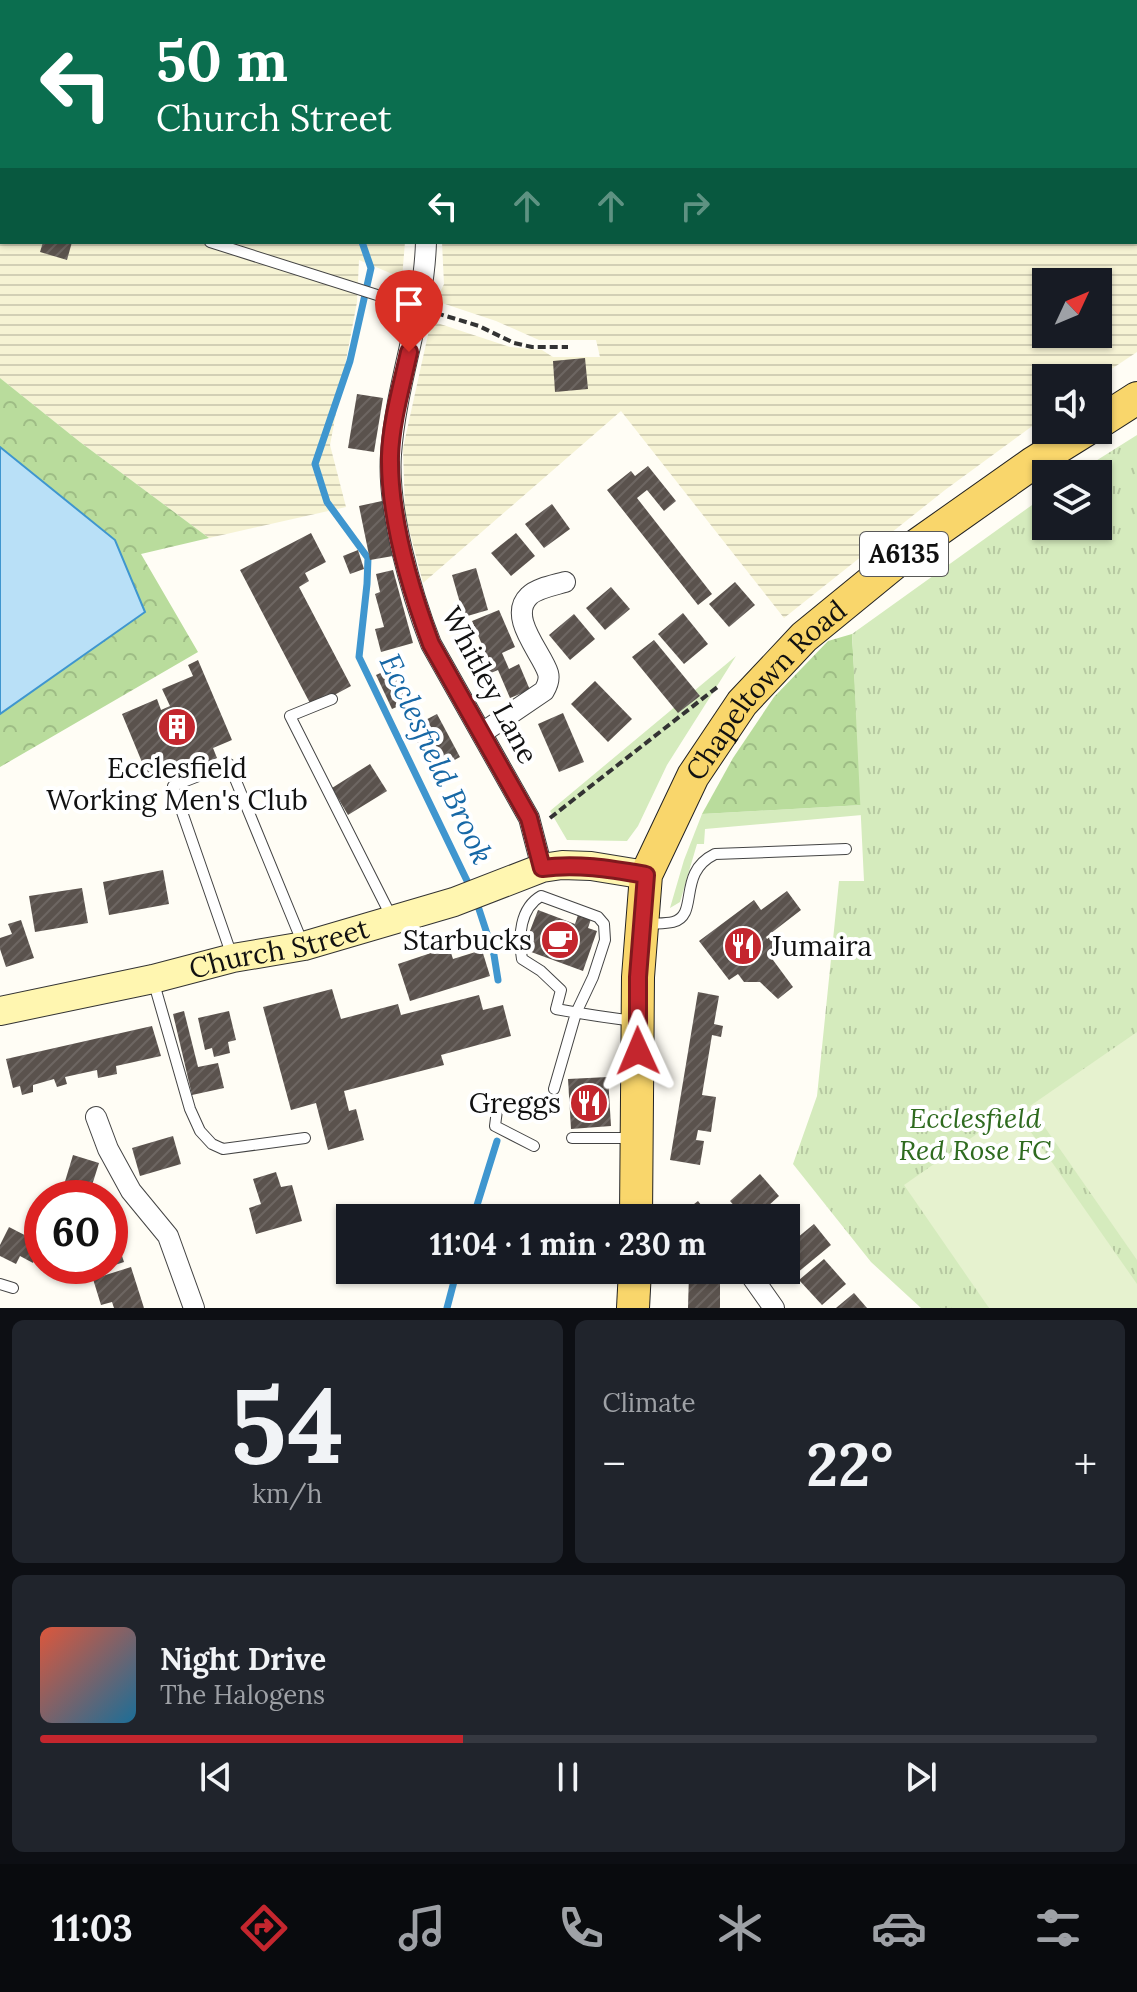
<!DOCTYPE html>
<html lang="en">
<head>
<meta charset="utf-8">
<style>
	body { margin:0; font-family:Lora,serif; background:#20242c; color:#f1f3f6; height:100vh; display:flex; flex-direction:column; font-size:30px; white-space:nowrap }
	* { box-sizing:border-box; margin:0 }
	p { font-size:26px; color:#9ea1a6 }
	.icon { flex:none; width:44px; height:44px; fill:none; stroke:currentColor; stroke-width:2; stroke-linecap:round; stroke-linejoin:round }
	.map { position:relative; height:1308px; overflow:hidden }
	.panel { display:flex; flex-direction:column; gap:12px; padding:12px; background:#0d0f14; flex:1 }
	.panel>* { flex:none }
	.top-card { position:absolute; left:0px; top:0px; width:1138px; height:244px; box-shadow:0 2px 6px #0004; background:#0b6e4f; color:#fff; overflow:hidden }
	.needle { width:52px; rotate:46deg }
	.buttons { position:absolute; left:1032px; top:268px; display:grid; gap:16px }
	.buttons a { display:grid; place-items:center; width:80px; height:80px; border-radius:0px; background:#171b24; box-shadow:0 2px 6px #0004; font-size:40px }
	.speed { position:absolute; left:24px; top:1180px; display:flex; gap:16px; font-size:40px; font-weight:700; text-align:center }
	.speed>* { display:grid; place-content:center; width:104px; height:104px; border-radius:50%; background:#171b24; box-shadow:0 2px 6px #0004; line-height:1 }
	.speed .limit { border:12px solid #d22; background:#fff; color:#111 }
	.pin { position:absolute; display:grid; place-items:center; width:68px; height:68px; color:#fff; margin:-82px -34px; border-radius:50% 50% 50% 0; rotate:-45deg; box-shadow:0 0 8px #0007 }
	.pin .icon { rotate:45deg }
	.me { position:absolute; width:88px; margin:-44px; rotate:359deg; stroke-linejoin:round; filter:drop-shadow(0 0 6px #0008) }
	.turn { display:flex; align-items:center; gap:28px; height:168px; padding:0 24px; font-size:36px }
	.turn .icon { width:104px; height:104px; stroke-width:2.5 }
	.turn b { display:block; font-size:56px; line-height:68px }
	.lanes { display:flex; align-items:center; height:76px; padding:0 24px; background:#0003; justify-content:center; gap:40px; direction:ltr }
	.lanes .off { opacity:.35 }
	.big { font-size:60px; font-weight:700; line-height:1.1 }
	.panel .widget { flex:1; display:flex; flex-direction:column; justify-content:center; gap:12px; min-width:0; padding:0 28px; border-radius:12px; background:#20242c }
	.panel .dial { align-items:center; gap:0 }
	.dial b { font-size:104px; line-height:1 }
	.song { display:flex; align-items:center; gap:24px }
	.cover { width:96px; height:96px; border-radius:12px; background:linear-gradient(135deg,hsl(10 70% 55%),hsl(200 70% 35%)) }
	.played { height:8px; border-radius:4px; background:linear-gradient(90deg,#c4262e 40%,#363941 40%) }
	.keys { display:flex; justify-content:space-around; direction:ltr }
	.heat { display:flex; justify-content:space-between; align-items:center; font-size:44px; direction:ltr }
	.panel .tiles { flex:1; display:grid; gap:12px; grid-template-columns:1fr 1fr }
	.widget:last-child { grid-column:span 2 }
	.trip { position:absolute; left:336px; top:1204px; width:464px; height:80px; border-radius:0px; background:#171b24; box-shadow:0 2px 6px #0004; font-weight:700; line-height:80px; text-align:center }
	.tab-bar { display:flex; height:128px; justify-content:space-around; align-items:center; background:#090b0e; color:#9ea1a6 }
	.tab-bar .icon { width:56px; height:56px }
	.tab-bar .active { color:#c4262e }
	.tab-bar b { font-size:36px; color:#f1f3f6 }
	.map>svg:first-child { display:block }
</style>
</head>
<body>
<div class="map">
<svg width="1137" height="1308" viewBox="0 0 1137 1308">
	<defs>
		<pattern id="farmland-rules" width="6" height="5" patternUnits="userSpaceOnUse" patternTransform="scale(2)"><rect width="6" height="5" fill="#f6f3d4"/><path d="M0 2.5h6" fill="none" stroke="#d2cfb5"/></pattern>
		<pattern id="forest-crowns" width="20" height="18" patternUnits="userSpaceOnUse" patternTransform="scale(2)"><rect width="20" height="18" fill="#b9dc9c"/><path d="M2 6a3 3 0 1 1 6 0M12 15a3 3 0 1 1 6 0" fill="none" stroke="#9ebc85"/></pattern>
		<pattern id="park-tufts" width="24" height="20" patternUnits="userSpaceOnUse" patternTransform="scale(2)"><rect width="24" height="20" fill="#d5ebbd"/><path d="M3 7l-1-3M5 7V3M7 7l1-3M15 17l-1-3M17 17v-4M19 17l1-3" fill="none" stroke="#b6c8a1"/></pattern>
		<pattern id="building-hatch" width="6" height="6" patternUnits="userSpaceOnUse" patternTransform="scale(2)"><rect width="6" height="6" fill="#5a524d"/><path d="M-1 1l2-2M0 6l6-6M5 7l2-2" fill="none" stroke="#6d6662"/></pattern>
	</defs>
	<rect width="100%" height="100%" fill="#fffdf5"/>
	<g fill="url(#farmland-rules)" fill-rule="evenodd">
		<polygon points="0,0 374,0 374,2 2,2 2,242 405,242 402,278 359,260 357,302 330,445 346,507 209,538 80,442 0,378"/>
		<path d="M403,0H1137V352L1098,378H1046V416L945,490L784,618L621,411L423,583L405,514L403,448L431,321L510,347L542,350L553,357H600L596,340H539L496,321L436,301L444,284L442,242H1136V2ZM1046,282H1098V334H1046Z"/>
	</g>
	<g fill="#d5ebbd">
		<polygon points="736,656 667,765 638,826 627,841 567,840 550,811"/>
		<polygon points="862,805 862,815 705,829 704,844 697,844 680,902 670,908 684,860 702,814"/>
	</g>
	<g fill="url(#forest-crowns)">
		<polygon points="0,378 80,442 209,538 141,554 198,652 0,767"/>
		<polygon points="852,634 862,805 702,814 733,758 774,697 828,641"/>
	</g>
	<polygon fill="url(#park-tufts)" points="1137,435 1137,1308 921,1308 871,1262 793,1164 817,1096 839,881 864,881 852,634 1046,495 1046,526 1098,526 1098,474 1075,474"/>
	<g fill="#e6f2cf">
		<polygon points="1137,1032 1137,1260 1030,1106"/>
		<polygon points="1014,1108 1137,1284 1137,1308 989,1308 904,1185"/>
	</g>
	<polygon fill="#b9e0f7" stroke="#3f96cf" stroke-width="2" points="0,447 115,540 145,612 0,714"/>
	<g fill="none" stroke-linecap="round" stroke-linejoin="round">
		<g stroke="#3f96cf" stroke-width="7">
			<polyline points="268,0 268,2"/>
			<polyline points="362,242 371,268 350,361 315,464 327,502 368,558 367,584 359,657 471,889"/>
			<polyline points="476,900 494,955 498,980"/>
			<polyline points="473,1218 497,1141"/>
			<polyline points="447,1308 457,1270"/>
		</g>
	</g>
	<g fill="url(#building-hatch)">
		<polygon points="43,242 72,242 67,260 40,252"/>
		<polygon points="585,358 588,389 555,392 553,361"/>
		<polygon points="357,394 383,398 374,452 348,448"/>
		<polygon points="648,466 676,501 664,511 647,490 637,498 712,594 698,605 607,490 631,471 635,476"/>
		<polygon points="382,501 393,556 370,560 359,506"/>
		<polygon points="552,504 570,529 544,548 525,524"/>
		<polygon points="311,533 326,562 305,573 309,581 299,587 351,686 312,707 240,570"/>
		<polygon points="516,533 535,556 511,576 491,553"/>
		<polygon points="358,550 364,569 350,574 343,556"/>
		<polygon points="476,568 488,610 464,617 452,575"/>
		<polygon points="393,570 413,643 381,652 375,629 384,627 375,594 380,592 376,574"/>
		<polygon points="735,582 755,605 729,627 709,604"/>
		<polygon points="611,587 630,609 605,630 586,608"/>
		<polygon points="499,610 515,647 502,653 509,669 519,664 530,690 510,698 498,670 486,675 481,664 489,661 472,621"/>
		<polygon points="683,613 708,644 684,664 658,634"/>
		<polygon points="574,614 595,639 570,660 549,635"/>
		<polygon points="654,640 700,696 678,713 632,657"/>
		<polygon points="198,660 232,740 213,748 217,758 178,775 175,768 149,779 122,714 157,699 161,710 170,706 162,689 193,676 188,665"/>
		<polygon points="396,666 412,700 392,709 376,675"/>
		<polygon points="595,681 632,719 608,742 571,704"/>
		<polygon points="563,713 584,762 559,772 538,724"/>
		<polygon points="437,714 460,757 433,772 410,728"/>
		<polygon points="370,764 387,791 348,815 332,788"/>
		<polygon points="163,870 169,904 109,915 103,882"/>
		<polygon points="82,888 88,923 35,932 29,896"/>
		<polygon points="787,891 801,910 766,937 767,939 774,934 786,951 773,960 793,987 778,999 760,982 744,982 738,974 729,980 699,941 754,900 761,910"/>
		<polygon points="538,910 575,924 578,915 591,919 588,928 597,931 583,971 523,949"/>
		<polygon points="21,920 34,958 6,967 0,949 0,938 12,934 8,924"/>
		<polygon points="449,947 453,959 482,950 490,976 410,1001 398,964"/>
		<polygon points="332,989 341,1019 398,1004 401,1015 479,995 483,1010 503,1005 511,1036 441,1055 444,1065 344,1091 349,1111 356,1109 364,1140 328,1150 316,1103 291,1110 263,1007"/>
		<polygon points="698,992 719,996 714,1024 723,1026 721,1037 712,1035 702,1095 716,1097 711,1132 698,1130 696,1140 704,1141 700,1165 670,1160"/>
		<polygon points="184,1011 198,1067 218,1063 224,1088 192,1095 173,1014"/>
		<polygon points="229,1011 236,1040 228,1042 230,1053 214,1057 212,1048 205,1050 198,1018"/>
		<polygon points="152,1026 161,1056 116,1066 117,1074 98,1078 97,1070 65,1077 67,1084 57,1087 54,1079 33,1085 33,1092 22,1095 20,1086 13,1088 6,1059"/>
		<polygon points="608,1077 611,1126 571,1129 568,1079"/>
		<polygon points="173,1136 181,1164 140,1176 132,1148"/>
		<polygon points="73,1155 99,1163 88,1198 60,1198"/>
		<polygon points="276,1172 281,1187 292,1185 302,1221 256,1234 249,1208 261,1204 253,1179"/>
		<polygon points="760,1174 779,1196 755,1218 745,1218 730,1201"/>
		<polygon points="698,1201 711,1218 676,1218"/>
		<polygon points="780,1204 800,1225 786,1238 786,1218 765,1218"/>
		<polygon points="111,1222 124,1262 97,1271 95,1266 110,1266"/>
		<polygon points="814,1224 831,1245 797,1273 786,1259 786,1247"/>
		<polygon points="9,1227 42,1244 33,1263 20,1256 16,1264 0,1256 0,1245"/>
		<polygon points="824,1259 846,1284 822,1305 799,1280"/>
		<polygon points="131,1267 144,1308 114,1308 112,1302 101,1305 93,1279"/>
		<polygon points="689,1273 720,1274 720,1308 688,1308"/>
		<polygon points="854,1293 867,1308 836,1308"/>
	</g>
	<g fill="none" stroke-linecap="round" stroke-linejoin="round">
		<g stroke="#444" stroke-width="12">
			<g id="lane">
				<polyline points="0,109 2,110"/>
				<polyline points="210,242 418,308"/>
				<polyline points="332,699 290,716 391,916"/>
				<path d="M646,924C655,923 665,924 673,922C700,915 676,873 715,854L846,849"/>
				<polyline points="232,956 173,786 229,764 303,944"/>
				<polyline points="153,980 190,1109 200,1131 212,1144 223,1149 305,1138"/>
				<path d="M554,1089L576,1013L593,977L605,940L604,924L598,917L541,896C520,908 518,937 522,959L541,971L561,990L556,1009C583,1014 609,1018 635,1021"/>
				<polyline points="498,1102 495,1126 534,1146"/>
				<polyline points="572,1138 633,1138"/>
				<polyline points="0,1284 13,1288"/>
			</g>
		</g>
		<g stroke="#444" stroke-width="22">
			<g id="street">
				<polyline points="391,0 391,2"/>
				<path d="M426,242C424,314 396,382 391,454C387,509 411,593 431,644L529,818L542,868"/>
				<path d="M482,733L544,691C547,686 550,680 548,673C542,653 507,617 529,596C537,588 555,585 565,582"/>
				<polyline points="96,1117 108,1149 131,1191 168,1236 194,1308"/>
				<polyline points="747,1270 774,1308"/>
			</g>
		</g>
		<g stroke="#333" stroke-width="30">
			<g id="secondary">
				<path id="s1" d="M0,1011L153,979L233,958L304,946L454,902L542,868L562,865L591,866L646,875"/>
			</g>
		</g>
		<g stroke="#222" stroke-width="34">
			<g id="primary">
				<polyline points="1098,423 1137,398"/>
				<path id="s2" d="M636,1218L638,977L646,875L693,776L742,703L804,637L914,547L1033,463L1086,430"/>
				<polyline points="633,1308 635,1270"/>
			</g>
		</g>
		<g stroke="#333" stroke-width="4" stroke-dasharray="8 4" stroke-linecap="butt">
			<polyline points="436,313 479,326 514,343 532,347 568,347"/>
			<polyline points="550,818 720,685"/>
		</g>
		<use href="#lane" stroke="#fff" stroke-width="10"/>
		<use href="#street" stroke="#fff" stroke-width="20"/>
		<use href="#secondary" stroke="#fff6b0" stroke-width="28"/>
		<use href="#primary" stroke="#f9d66b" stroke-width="32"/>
	</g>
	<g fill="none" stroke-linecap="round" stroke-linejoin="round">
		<g stroke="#7f191e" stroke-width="20">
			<path id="route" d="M409,352C402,385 391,422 390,456C389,517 410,588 431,644L529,818L542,868C577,863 611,869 646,875L638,977V1051"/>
		</g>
		<use href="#route" stroke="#c4262e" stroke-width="14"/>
	</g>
	<defs>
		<g id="building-disc" transform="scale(2)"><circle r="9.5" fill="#c4262e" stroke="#fff"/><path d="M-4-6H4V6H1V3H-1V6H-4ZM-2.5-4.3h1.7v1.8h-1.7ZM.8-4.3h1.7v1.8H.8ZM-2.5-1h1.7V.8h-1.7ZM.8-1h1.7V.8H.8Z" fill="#fff"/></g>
		<g id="cafe-disc" transform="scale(2)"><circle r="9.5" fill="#c4262e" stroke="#fff"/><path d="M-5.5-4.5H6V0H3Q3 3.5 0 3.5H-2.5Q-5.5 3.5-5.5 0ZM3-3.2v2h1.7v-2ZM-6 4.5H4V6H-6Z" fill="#fff"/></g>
		<g id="restaurant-disc" transform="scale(2)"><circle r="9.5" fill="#c4262e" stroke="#fff"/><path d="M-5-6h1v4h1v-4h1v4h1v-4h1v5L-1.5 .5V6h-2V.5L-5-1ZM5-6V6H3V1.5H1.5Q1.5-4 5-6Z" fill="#fff"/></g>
	</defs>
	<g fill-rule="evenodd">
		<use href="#building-disc" x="177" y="727"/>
		<use href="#cafe-disc" x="560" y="940"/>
		<use href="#restaurant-disc" x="743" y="946"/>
		<use href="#restaurant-disc" x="589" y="1103"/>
	</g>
	<g text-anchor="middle" stroke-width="8" stroke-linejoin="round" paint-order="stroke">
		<rect fill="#fff" stroke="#585858" stroke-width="2" x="860" y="532" width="88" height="44" rx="6"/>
		<g font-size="26" font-weight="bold" fill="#111">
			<text x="904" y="563">A6135</text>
		</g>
		<g font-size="28" fill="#111" stroke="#fff">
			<text transform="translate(490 685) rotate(62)" y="10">Whitley Lane</text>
			<text dy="10" stroke="none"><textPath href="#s2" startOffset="566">Chapeltown Road</textPath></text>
			<text dy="10" stroke="none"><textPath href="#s1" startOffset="286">Church Street</textPath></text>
		</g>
		<g font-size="28" fill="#111" stroke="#fff" text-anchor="end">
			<text x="177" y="778" text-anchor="middle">Ecclesfield<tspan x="177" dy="32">Working Men's Club</tspan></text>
			<text x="532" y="950">Starbucks</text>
			<text x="771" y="956" text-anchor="start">Jumaira</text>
			<text x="561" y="1113">Greggs</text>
		</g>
		<g font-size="28" font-style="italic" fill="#2f6b1f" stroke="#fff">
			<text x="975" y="1128">Ecclesfield<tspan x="975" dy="32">Red Rose FC</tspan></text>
		</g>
		<g font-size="30" font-style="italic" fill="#1768a6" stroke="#fff">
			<text transform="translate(436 759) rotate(65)" y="10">Ecclesfield Brook</text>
		</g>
	</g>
</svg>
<div class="buttons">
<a><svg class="needle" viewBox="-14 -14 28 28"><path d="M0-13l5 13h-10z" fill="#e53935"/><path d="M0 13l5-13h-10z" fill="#9ea1a6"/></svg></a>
<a><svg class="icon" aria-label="sound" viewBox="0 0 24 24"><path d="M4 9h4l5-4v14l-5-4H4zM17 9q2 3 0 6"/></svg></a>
<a><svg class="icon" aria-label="layers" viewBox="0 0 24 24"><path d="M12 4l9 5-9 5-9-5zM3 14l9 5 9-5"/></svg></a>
</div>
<div class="speed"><div class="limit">60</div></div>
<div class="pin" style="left:409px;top:352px;background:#d93025"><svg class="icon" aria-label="arrive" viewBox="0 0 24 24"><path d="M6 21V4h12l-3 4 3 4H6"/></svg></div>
<svg class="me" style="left:638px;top:1051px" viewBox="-20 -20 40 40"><path d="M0-17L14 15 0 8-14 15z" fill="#c4262e" stroke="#fff" stroke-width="4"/></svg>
<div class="trip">11:04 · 1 min · 230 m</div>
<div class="top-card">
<div class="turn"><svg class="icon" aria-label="left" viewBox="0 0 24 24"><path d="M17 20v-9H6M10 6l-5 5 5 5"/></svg><div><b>50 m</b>Church Street</div></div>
<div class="lanes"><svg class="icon" aria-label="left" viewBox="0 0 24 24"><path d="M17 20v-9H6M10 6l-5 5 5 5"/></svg><svg class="icon off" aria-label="ahead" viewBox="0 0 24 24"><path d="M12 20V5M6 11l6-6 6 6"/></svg><svg class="icon off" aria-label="ahead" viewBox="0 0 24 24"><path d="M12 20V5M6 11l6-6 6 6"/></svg><svg class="icon off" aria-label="right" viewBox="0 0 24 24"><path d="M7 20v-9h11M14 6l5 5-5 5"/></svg></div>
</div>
</div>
<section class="panel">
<div class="tiles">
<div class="widget dial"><b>54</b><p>km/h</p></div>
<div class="widget"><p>Climate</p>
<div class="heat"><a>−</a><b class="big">22°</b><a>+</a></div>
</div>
<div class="widget">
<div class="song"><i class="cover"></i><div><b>Night Drive</b><p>The Halogens</p></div></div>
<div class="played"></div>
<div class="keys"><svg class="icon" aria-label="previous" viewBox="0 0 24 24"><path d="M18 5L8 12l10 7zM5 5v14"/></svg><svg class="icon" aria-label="pause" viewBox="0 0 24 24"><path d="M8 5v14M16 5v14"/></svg><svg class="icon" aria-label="next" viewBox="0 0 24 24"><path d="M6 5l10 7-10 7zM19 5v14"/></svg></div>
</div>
</div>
</section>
<nav class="tab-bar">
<b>11:03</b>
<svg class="icon active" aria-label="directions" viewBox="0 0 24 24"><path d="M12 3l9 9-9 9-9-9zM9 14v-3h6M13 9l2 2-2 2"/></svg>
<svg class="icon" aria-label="music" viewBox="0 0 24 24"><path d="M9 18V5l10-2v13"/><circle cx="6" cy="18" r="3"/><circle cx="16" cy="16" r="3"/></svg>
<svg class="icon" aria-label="phone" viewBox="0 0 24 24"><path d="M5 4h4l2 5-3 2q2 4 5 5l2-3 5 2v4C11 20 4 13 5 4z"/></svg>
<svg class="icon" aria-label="climate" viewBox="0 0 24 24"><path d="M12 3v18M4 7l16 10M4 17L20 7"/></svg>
<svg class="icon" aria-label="car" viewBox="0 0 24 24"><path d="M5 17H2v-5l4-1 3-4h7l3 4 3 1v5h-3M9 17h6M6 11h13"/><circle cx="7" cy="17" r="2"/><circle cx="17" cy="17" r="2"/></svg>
<svg class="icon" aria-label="filters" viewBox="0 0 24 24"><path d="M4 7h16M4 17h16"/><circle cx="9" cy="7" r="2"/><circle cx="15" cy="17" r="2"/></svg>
</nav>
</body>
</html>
